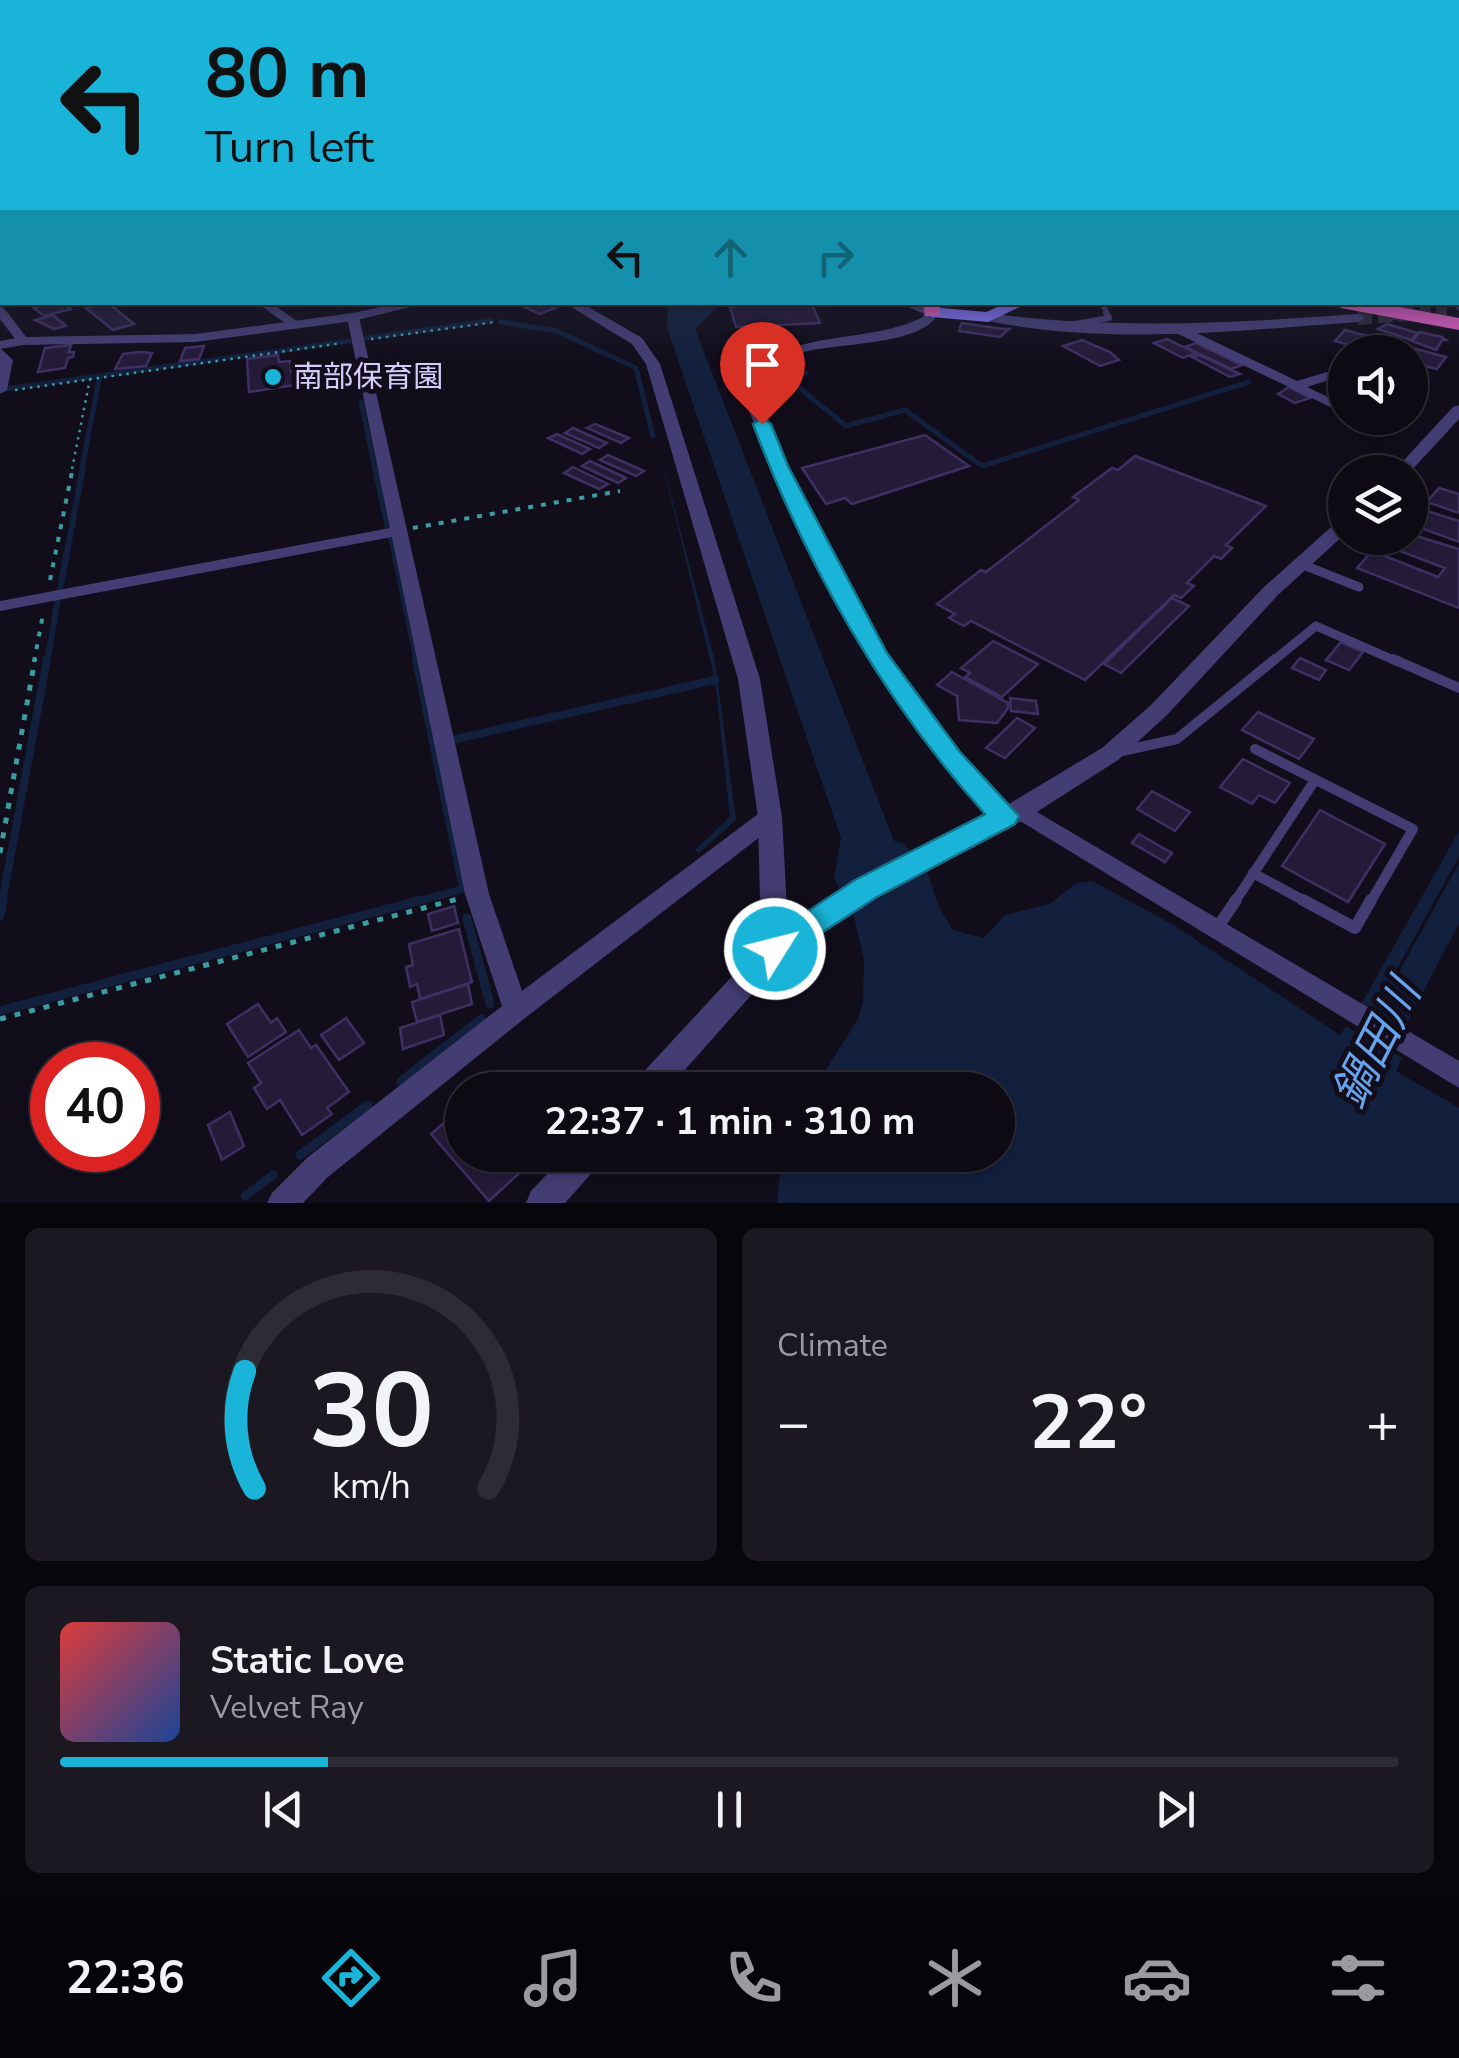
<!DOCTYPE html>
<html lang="en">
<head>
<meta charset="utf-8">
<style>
	body { margin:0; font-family:"Nunito Sans","Noto Sans JP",sans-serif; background:#1b1822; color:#f1f3f6; height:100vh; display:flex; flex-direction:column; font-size:38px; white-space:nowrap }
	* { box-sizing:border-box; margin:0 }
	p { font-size:32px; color:#9a9aa0 }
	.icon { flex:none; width:55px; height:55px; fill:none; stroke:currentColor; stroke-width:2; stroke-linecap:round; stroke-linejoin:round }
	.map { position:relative; height:1203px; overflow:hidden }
	.side { display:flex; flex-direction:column; gap:25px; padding:25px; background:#07060b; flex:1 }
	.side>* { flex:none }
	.hud { position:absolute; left:0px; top:0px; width:1460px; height:305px; box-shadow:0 5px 15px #0003,0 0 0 2px #2d2b34; background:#1ab4d8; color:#111; overflow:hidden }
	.controls { position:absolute; left:1328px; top:335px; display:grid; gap:20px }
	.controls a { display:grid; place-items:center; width:100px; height:100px; border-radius:50%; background:#0d0a14; box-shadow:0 5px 15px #0003,0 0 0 2px #2d2b34; font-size:50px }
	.speed { position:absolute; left:30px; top:1042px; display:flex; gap:20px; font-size:50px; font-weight:700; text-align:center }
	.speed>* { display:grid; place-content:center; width:130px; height:130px; border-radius:50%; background:#0d0a14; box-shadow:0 5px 15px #0003,0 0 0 2px #2d2b34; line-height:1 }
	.speed .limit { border:15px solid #d22; background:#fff; color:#111 }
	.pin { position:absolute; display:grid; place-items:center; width:85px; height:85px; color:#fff; margin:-102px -42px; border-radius:50% 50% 50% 0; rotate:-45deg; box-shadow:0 0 10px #0007 }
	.pin .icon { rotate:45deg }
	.me { position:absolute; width:110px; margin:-55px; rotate:54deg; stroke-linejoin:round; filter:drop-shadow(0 0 8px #0008) }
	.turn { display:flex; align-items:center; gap:35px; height:210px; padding:0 40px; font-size:45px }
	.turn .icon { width:130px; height:130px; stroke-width:2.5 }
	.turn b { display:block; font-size:70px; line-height:85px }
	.lanes { display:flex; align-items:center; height:95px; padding:0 40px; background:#0003; justify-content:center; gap:50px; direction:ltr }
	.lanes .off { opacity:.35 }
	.big { font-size:75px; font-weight:700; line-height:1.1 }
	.side .widget { flex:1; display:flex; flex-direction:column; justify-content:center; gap:15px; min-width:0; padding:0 35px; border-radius:15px; background:#1b1822 }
	.side .dial { align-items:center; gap:0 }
	.dial svg { height:260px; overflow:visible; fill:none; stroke:#2d2b34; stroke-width:7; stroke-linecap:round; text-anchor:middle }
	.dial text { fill:#f1f3f6; stroke:none }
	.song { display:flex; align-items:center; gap:30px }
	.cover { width:120px; height:120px; border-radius:15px; background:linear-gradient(135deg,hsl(0 70% 55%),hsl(220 70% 35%)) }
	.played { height:10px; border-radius:5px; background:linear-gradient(90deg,#1ab4d8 20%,#2d2b34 20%) }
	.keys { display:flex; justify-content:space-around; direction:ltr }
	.heat { display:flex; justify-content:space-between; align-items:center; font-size:55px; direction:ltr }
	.side .tiles { flex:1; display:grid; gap:25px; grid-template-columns:1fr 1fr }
	.widget:last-child { grid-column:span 2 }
	.trip { position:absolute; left:445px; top:1072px; width:570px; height:100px; border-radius:50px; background:#0d0a14; box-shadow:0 5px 15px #0003,0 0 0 2px #2d2b34; font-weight:700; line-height:100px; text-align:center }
	.tabs { display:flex; height:160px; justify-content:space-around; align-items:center; background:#050408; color:#9a9aa0 }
	.tabs .icon { width:70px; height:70px }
	.tabs .on { color:#1ab4d8 }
	.tabs b { font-size:45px; color:#f1f3f6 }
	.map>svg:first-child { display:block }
</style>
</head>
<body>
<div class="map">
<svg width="1459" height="1203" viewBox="0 0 1459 1203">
	<rect width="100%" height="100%" fill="#110d1b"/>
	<g fill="#12203e">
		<polygon points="668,303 715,303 716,309 695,329 894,841 904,843 927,871 939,907 953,930 984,938 1005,915 1050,904 1076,883 1092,881 1172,924 1340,1035 1346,1026 1363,1036 1378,1010 1371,1015 1359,1008 1459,831 1459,856 1391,980 1394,981 1459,863 1459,923 1392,1052 1402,1058 1396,1071 1459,1108 1459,1203 777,1203 782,1155 998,1155 998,1090 813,1090 858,1019 863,1001 864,961 853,912 834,878 841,838 667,328"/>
		<polygon points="659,450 715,661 736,820 699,853 695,850 730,817 715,680"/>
	</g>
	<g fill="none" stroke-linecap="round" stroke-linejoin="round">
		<g stroke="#12203e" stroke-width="5">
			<polyline points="501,322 557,331 636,368 653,436"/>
			<polyline points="365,338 491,321"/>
			<polyline points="806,373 785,376 846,426 905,410 982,466 1249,382"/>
			<polyline points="6,389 349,341"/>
			<polyline points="361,402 375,469"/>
			<polyline points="82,469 99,379"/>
		</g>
		<g stroke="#12203e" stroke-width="6">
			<polyline points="375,467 388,529"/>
			<polyline points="391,537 417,662"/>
			<polyline points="60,589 83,467"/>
			<polyline points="47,662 58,599"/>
		</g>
		<g stroke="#12203e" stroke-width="8">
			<polyline points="456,739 715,680"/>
			<polyline points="2,903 47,659"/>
			<polyline points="411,903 463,889 416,659"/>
		</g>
		<g stroke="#12203e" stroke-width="9">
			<polyline points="0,916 3,900"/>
			<polyline points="467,918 490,1004"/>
			<polyline points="0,1011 421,900"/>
			<polyline points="401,1081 481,1019"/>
			<polyline points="300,1155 368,1105"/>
			<polyline points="245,1196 273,1175"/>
		</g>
	</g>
	<g fill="#241b39" stroke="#3f3063" stroke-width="2.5">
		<polygon points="53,302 64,302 71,309 44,316 34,308"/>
		<polygon points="107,302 134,324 113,330 86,308"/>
		<polygon points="513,302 543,302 555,308 540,314"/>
		<polygon points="734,302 811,302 820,323 736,327 730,307 736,307"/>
		<polygon points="53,315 66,326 54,329 35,320"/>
		<polygon points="962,323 1003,329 1009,329 1000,337 959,331"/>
		<polygon points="1387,324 1418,333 1411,340 1378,329"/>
		<polygon points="1345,330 1446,357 1437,369 1410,362 1410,352 1375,352 1335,341"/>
		<polygon points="1420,332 1442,337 1446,340 1442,340 1436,350 1412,341"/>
		<polygon points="1167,339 1196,353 1183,358 1154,343"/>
		<polygon points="1082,340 1110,352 1119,360 1100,366 1063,346"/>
		<polygon points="1196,343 1242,365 1231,369 1185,347"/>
		<polygon points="71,345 69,352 74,352 73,357 68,358 65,368 38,372 45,348"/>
		<polygon points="204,346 199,359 180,361 185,348"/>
		<polygon points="140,352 152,353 146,366 115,369 123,354"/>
		<polygon points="278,355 279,362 290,361 291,371 340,365 342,378 249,392 247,359"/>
		<polygon points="1200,355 1240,374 1230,377 1192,357"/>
		<polygon points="1289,387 1310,398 1295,403 1278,394"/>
		<polygon points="595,424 629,438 621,443 587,428"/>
		<polygon points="573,428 607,443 599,448 565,433"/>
		<polygon points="557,434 590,449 582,454 548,438"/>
		<polygon points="925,435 969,466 852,504 845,498 826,504 802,468"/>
		<polygon points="608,455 644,471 636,476 600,460"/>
		<polygon points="1135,456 1266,506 1226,545 1232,548 1221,559 1214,556 1187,583 1194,586 1181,598 1174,595 1085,680 971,621 964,626 949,618 955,614 937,604 981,570 986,572 1079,500 1073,497 1112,468 1118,470"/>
		<polygon points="590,461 626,478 618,483 582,466"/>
		<polygon points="573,467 608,484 599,489 564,473"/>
		<polygon points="1439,488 1459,494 1459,513 1427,502"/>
		<polygon points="1421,509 1459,521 1459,542 1410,524"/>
		<polygon points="1410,534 1459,549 1459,608 1357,568 1372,551 1438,577 1445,568 1389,547 1397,538 1410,538"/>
		<polygon points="1172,598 1189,606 1121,673 1104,664"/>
		<polygon points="993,641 1038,664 1002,697 965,677 970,673 961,668"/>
		<polygon points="1341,642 1363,652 1349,670 1326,660"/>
		<polygon points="1300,658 1326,670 1319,680 1292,668"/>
		<polygon points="952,672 1008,703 1008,708 997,723 959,720 957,696 937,685"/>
		<polygon points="1010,698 1036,701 1038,714 1011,711"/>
		<polygon points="1258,712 1314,739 1299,759 1242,730"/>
		<polygon points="1017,718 1035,728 1005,758 986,748"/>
		<polygon points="1243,759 1290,783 1275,803 1259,795 1252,804 1220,787"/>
		<polygon points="1152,791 1190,812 1175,831 1137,809"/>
		<polygon points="1320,810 1385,844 1348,902 1282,866"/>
		<polygon points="1139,834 1172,853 1165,862 1132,843"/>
		<polygon points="454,906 458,923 432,931 428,914"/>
		<polygon points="459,929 472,982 420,999 417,984 410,987 406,967 413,965 409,944"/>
		<polygon points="468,984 472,1004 417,1022 412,1002"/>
		<polygon points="258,1004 271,1023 277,1018 286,1032 248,1057 227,1024"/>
		<polygon points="440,1015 444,1035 403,1049 400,1028"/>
		<polygon points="346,1018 364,1043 339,1060 321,1035"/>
		<polygon points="299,1030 311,1048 316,1045 349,1092 327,1108 332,1114 302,1135 280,1100 267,1109 254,1088 261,1083 248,1063"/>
		<polygon points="462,1107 462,1155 539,1155 489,1201 431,1134"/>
		<polygon points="230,1112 244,1146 222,1160 208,1125"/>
	</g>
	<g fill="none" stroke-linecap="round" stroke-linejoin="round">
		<polyline stroke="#2f2a3c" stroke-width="11" stroke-dasharray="11 5" stroke-linecap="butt" points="1388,315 1452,310"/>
		<polyline stroke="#2f2a3c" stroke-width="14" stroke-dasharray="14 6" stroke-linecap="butt" points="1358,318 1418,313"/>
		<g stroke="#3a9da0" stroke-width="2.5" stroke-dasharray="2.5 5" stroke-linecap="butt">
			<polyline points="371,339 495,322"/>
			<polyline points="15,390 342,343"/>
			<polyline points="72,469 90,379"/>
		</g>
		<g stroke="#3a9da0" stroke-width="4" stroke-dasharray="5 8" stroke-linecap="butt">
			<polyline points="413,528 620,491"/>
			<polyline points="50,580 73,467"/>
			<polyline points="34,662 43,614"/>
		</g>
		<g stroke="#3a9da0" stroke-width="5" stroke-dasharray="6 9" stroke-linecap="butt">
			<polyline points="0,853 35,659"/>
			<polyline points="0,1019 458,899"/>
		</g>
		<polyline stroke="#443d74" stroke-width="5" points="1101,302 1108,315"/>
		<polyline stroke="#443d74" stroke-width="6" points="1075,324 1109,318 1106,313"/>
		<g stroke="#443d74" stroke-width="9">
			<polyline points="1301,564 1359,587"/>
			<polyline points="1272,662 1316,626 1398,662"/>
		</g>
		<g stroke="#443d74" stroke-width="10">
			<polyline points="1393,659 1459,688"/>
			<polyline points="1255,749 1413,829 1370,903"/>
			<polyline points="1122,751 1177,739 1275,659"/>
			<polyline points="1253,873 1308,903"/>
			<polyline points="1234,903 1315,780"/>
		</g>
		<g stroke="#443d74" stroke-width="12">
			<polyline points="1303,900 1355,928 1371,900"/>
			<polyline points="1218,927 1236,900"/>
		</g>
		<g fill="#443d74" fill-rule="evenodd">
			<rect x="1458" y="195" width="1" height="6"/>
			<rect x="0" y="258" width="2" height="6"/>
			<polygon points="1458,300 1459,300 1459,311 1449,302 1458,302"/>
			<polygon points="256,302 270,302 302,325 292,328"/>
			<polygon points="0,307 4,308 27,338 27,344 19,344 0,319"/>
			<polygon points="353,313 359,317 489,894 522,991 762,811 770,809 778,811 781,817 778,823 525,1018 328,1177 303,1203 267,1203 272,1193 308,1157 502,1006 465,894 392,537 0,611 0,601 390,528 347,317"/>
			<polygon points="1172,325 1180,325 1297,381 1327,372 1345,380 1345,389 1326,381 1307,387 1345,405 1345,414 1172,331"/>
			<polygon points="0,348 13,360 7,390 0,394"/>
			<polygon points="1020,802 1459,1061 1459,1088 1012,816 1009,810 1012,804"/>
		</g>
		<g fill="#443d74" fill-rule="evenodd">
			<rect x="1458" y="252" width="1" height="8"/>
			<polygon points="403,302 431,302 353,321 195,342 23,345 0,349 0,341 23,337 195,334 353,313"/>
			<path d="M563,302H580L642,338L660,364L760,679L782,817L788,926L857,880L989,815L943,765L866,656L771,466L746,403L747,378C792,326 866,346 923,317L924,314L897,302H917L939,312C924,347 834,342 801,353C785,359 774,368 762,379V403L787,466L886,654L959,753L1009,804L1102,748L1151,705L1264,587L1339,520L1345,519V534L1278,595L1167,715L1118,760L1029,817L875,896L785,957L667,1090H632L636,1080L761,945L758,817L738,679L646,364L632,344Z"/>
			<path d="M988,313C1112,330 1234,323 1358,314L1365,318L1358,322C1235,331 1105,346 983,320L981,317Z"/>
			<polygon points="1459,405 1459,419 1410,472 1393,472 1453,407"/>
			<polygon points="565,1155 603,1155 598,1166 565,1203 526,1203 531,1191"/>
		</g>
		<polygon fill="#7d6fee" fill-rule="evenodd" points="1009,302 1030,302 988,322 932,317 924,312 932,307 986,312"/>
		<g fill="#d85bbe" fill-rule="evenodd">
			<polygon points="923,302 941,302 939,316 925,316"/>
			<polygon points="1332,302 1373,302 1459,318 1459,330 1341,308"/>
		</g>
	</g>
	<linearGradient id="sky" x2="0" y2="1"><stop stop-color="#09070f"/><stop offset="0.53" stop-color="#32354a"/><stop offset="1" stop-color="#32354a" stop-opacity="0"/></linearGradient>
	<rect width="1459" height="360" fill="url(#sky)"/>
	<path fill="#1ab4d8" stroke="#11758c" stroke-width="2.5" d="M762,418L771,424L788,466L887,653L960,752L1019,816L1015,824L877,897L775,963L764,959L759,949L764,940L855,880L985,814C884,702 806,565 753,424Z"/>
	<circle fill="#1ab4d8" stroke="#110d1b" stroke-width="4" cx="273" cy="377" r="10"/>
	<g text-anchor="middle" stroke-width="10" stroke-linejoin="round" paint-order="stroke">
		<g font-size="30" fill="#d6ccf9" stroke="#110d1b" text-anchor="start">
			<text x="293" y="387">南部保育園</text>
		</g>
		<g font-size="45" font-style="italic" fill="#67a3ed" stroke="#110d1b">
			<text transform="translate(1376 1043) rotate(-63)" y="16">鍋田川</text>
		</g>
	</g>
</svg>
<div class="controls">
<a><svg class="icon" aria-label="sound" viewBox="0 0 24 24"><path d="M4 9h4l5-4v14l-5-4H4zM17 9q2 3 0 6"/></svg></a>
<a><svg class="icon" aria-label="layers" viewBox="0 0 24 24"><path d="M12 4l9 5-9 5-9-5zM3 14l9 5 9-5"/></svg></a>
</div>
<div class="speed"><div class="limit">40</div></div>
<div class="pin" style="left:762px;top:424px;background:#d93025"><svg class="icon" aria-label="arrive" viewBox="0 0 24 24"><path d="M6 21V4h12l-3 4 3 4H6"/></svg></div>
<svg class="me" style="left:775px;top:949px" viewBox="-20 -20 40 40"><circle r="17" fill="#1ab4d8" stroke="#fff" stroke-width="3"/><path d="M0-11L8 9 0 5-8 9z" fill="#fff"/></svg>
<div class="trip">22:37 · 1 min · 310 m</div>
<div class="hud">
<div class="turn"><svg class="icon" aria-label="left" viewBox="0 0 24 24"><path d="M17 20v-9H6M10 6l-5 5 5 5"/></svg><div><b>80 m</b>Turn left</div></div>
<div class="lanes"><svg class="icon" aria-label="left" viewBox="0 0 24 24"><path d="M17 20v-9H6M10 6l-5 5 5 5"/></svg><svg class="icon off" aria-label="ahead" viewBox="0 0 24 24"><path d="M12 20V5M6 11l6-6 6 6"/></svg><svg class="icon off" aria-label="right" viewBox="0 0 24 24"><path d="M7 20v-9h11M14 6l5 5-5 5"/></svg></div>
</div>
</div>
<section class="side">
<div class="tiles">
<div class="widget dial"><svg viewBox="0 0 100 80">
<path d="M14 69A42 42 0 1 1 86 69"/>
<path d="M14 69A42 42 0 0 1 11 33" stroke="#1ab4d8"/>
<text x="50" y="56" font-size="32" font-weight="700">30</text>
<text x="50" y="72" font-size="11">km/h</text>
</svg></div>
<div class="widget"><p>Climate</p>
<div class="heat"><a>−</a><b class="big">22°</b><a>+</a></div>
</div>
<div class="widget">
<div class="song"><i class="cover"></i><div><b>Static Love</b><p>Velvet Ray</p></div></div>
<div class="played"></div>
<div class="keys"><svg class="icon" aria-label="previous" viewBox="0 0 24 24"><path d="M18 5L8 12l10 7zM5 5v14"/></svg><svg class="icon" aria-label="pause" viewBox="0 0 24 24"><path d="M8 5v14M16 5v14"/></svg><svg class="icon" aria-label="next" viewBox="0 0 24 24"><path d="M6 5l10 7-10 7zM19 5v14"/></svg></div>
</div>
</div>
</section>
<nav class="tabs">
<b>22:36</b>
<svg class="icon on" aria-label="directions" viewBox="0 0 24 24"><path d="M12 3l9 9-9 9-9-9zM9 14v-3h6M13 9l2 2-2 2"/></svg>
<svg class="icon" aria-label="music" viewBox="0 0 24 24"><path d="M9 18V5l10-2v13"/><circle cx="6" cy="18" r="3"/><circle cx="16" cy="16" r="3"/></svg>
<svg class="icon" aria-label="phone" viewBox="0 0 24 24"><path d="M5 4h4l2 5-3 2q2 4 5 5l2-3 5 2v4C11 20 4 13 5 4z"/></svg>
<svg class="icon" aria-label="climate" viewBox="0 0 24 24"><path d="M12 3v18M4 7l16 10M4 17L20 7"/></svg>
<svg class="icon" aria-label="car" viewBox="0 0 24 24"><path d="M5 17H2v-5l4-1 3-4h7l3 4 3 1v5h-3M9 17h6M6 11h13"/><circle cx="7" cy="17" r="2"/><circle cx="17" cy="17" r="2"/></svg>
<svg class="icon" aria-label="filters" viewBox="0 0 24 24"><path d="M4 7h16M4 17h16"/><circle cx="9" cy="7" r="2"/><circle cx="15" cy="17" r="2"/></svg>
</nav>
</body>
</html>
